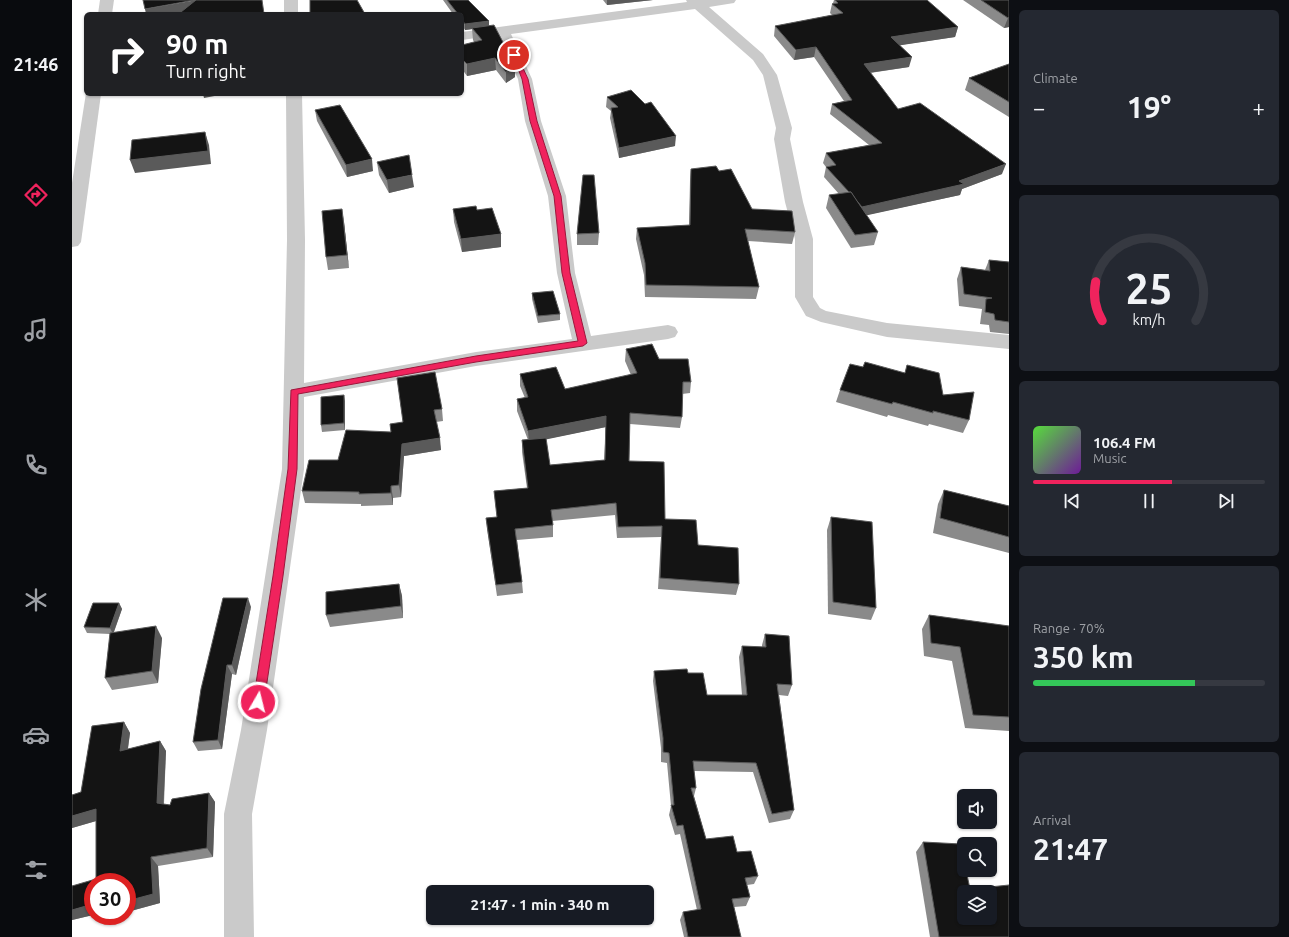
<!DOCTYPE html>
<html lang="en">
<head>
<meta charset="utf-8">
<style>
	body { margin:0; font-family:Ubuntu,sans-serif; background:#242831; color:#f1f3f6; height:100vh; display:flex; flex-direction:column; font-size:15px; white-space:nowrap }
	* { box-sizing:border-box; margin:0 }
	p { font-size:13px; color:#9ea1a6 }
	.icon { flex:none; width:22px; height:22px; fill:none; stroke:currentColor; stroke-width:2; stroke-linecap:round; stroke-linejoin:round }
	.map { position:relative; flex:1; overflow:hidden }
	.sheet { display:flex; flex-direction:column; gap:10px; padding:10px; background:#0d0f14; width:280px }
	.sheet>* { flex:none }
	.hud { position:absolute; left:12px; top:12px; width:380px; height:84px; border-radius:6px; box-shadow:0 1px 3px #0004; background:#202124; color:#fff; overflow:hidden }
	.controls { position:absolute; left:885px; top:789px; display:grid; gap:8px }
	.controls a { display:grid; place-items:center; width:40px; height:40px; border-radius:6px; background:#171b24; box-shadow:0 1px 3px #0004; font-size:20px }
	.speed { position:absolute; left:12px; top:873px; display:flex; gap:8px; font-size:20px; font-weight:700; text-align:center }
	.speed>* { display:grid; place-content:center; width:52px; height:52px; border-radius:50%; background:#171b24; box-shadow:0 1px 3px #0004; line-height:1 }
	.speed .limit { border:6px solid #d22; background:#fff; color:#111 }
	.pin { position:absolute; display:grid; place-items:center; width:34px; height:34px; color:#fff; margin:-17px; border:2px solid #fff; border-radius:50%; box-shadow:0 1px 4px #0007 }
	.me { position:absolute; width:44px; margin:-22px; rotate:8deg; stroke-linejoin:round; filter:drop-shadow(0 0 3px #0008) }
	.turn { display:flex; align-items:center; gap:14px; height:84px; padding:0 16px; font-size:18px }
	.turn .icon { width:52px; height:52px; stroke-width:2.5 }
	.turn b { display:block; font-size:28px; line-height:34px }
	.big { font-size:30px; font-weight:600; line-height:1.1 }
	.sheet .tile { flex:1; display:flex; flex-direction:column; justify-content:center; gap:6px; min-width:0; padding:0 14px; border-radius:6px; background:#242831 }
	.sheet .dial { align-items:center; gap:0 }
	.dial svg { height:104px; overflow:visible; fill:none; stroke:#363941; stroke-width:7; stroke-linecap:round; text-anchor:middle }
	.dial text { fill:#f1f3f6; stroke:none }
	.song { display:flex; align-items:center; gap:12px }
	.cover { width:48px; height:48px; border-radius:6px; background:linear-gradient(135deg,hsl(110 70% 55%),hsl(280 70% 35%)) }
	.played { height:4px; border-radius:2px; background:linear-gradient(90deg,#f0235d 60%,#363941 60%) }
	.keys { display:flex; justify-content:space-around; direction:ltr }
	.heat { display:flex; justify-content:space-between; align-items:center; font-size:22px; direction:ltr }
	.charge { height:6px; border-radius:3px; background:linear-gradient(90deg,#34c759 70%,#363941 0) }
	.trip { position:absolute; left:354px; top:885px; width:228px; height:40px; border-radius:6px; background:#171b24; box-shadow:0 1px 3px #0004; font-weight:600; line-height:40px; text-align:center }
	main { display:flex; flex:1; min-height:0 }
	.dock { display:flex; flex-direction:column; width:72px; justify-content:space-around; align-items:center; background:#090b0e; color:#9ea1a6 }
	.dock .icon { width:28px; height:28px }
	.dock .selected { color:#f0235d }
	.dock b { font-size:18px; color:#f1f3f6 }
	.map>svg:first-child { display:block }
</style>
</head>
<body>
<main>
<nav class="dock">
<b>21:46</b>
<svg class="icon selected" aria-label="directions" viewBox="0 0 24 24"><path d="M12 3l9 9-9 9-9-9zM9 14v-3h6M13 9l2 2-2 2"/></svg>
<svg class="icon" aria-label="music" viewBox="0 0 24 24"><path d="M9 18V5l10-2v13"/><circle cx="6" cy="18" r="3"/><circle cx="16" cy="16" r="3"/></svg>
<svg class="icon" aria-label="phone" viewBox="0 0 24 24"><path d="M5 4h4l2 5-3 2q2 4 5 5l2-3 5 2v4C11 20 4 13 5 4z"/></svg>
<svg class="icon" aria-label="climate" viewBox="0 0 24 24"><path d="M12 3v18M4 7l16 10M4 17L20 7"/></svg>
<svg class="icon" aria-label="car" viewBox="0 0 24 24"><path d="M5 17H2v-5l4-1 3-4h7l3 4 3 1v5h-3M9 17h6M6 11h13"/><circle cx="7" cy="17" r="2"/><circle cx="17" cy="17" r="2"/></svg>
<svg class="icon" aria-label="filters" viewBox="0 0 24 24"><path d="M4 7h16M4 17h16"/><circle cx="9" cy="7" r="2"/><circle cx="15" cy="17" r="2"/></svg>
</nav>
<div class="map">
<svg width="937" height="937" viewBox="0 0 937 937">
	<rect width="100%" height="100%" fill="#fff"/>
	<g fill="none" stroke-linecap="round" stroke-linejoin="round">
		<g fill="#cacaca" fill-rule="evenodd">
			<polygon points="28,0 42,0 40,14 26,14"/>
			<rect x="212" y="0" width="14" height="14"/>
			<polygon points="614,0 664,0 662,3 637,7 691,54 705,75 720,128 718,139 731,202 741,239 741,297 748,308 754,311 815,323 937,335 937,349 815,337 749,322 734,316 723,297 723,239 713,202 702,139 704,128 691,75 681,60 623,9 439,34 460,79 469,121 494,196 503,273 519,336 596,325 603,327 606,332 603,337 596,339 404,366 232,397 232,469 195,730 180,814 182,937 152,937 152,814 169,730 210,469 215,240 214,94 230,94 233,240 232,383 404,352 500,339 485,273 476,196 453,121 446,79 425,35 390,40 390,32 615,2"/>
			<polygon points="14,93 29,94 9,242 6,246 0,247 0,183"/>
		</g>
	</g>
	<g fill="#8a8a8a" fill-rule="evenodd">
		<polygon points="371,0 396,0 417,26 443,65 443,77 434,83 424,70 395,76 390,69 390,45 402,42 401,40 400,29 393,30 390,25 390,14 381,14"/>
		<polygon points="531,0 581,0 535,5"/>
		<polygon points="762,0 855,0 886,27 883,37 828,45 837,67 798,73 826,109 930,174 890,189 888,195 794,215 806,232 802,245 779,248 754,208 757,195 767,194 752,177 754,167 751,163 754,153 797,145 758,114 760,104 772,101 742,57 722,60 702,36 703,26 760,15 758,13 760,4 761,3"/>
		<polygon points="891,0 937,0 937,27 932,28"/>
		<polygon points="937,64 937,117 893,90 897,78"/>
		<polygon points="535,97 573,104 603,146 547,158 538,118 539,111 534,107"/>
		<polygon points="243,110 301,171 275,177 245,121"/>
		<polygon points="305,162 342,187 317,193 307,175"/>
		<polygon points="619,169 647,171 680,209 723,232 720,244 676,241 687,287 684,299 573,297 572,275 564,239 565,228 617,225 618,180"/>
		<polygon points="381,209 405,210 429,234 429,247 390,252 382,222"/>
		<polygon points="272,222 277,268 256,270 254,257"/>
		<polygon points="527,233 526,245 505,245 505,234"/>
		<polygon points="917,260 937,262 937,334 918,332 917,325 908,324 910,309 887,306 885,279 889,267 913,270"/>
		<polygon points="460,293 488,314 488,320 466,323 460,299"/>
		<path d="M554,349L587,359L619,382L618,393L610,394V417L608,428L558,424L557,461L593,519L626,545L667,584L664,595L586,589L589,537L545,538L543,515L480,521L481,525V537L445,540L450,582L451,593L425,596L415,529L414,518L425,517L422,491L455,488L450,452V440H456L445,411V399L453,398L448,386V374L493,389L559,375L553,361ZM534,427L532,460L478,465L474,439Z"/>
		<polygon points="835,365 871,395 897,420 891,433 857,424 856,426 816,415 815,417 764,402 768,390 791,367 833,373"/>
		<polygon points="325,378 370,409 371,421 364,422 369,450 332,456 329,497 321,498 321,505 289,506 289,504 233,503 230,491 266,460 319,432 331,422"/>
		<polygon points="273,401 273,430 250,432 249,425"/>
		<polygon points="872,490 937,506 937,553 861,533 866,504"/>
		<polygon points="759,517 804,608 799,620 756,614 755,530"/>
		<polygon points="327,584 330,596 331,618 258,627 254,615"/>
		<polygon points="47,603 50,609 42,632 90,638 86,683 40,690 33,678 38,634 15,633 12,627"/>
		<polygon points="179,607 164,675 160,674 150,749 126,751 121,742"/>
		<polygon points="857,615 937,626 937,731 893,728 880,661 852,656 850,629"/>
		<polygon points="693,634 720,685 716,696 707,695 722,810 718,819 697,823 681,772 622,771 624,788 622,796 634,839 665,852 686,876 682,884 675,885 678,897 674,906 662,907 669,937 612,937 608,920 611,912 625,910 608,834 603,835 597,815 599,806 595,763 589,762 589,748 581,681 582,671 616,673 635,695 670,695 667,657 670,646 690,647 690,645"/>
		<polygon points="52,722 58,733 56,749 88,741 94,751 92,804 98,805 100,799 137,793 143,802 141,857 86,866 88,903 55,912 55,882 21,882 21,915 0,920 0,886 24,879 24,821 0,828 0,795 9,792 20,726"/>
		<polygon points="851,842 898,889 937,937 858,937 844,852"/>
	</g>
	<g fill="#5a5a5a">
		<polygon points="125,0 111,14 74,14 73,9"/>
		<polygon points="535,0 581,0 535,5"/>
		<polygon points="937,17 937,27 932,28 936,18"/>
		<polygon points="417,21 417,27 393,30 393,24"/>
		<polygon points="886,27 883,37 817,47 819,37"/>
		<polygon points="744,47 742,57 722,60 724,50"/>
		<polygon points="840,57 837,67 789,74 792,64"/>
		<polygon points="423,58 424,70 395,76 395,64"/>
		<polygon points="443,65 443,77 434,83 434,72"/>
		<polygon points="131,94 153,94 132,98"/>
		<polygon points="133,132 137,145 139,164 63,173 58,160"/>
		<polygon points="604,136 603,146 547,158 547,148"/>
		<polygon points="300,159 301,171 275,177 274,165"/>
		<polygon points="934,164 930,174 890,189 888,195 787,217 790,207 887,181"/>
		<polygon points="340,175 342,187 317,193 315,180"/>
		<polygon points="270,209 272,222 277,268 275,255"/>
		<polygon points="429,234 429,247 390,252 389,239"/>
		<polygon points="272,395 273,401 273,430 272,423"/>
		<polygon points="534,416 534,427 457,443 456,431"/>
		<polygon points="368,438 369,450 332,456 329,497 327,485 330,444"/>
		<polygon points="319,486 321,498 321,505 319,493"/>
		<polygon points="327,584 330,596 331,618 329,606"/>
		<polygon points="176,598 179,607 164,675 160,665"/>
		<polygon points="47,603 50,609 41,634 38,628"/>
		<polygon points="84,626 90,638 86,683 80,671"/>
		<polygon points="155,665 160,674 150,749 146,740"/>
		<polygon points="52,722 58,733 54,761 48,751"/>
		<polygon points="88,741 94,751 91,813 85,803"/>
		<polygon points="137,793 143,802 141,857 135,848"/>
		<polygon points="24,809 31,819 0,828 0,816"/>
		<polygon points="79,857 86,866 88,903 55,912 55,901"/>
		<polygon points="21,904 21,915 0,920 0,910"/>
		<polygon points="30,916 39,916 32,918"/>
	</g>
	<g fill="#141414" stroke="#5a5a5a" fill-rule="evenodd">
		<polygon points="71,0 123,0 73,9"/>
		<polygon points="124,0 190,0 192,14 110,14 109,12"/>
		<polygon points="238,0 285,0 293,14 239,14 238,12"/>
		<polygon points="375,0 396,0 417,21 393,24 390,20 390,14 386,14"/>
		<polygon points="763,0 855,0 886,27 819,37 840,57 792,64 826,109 848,103 934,164 887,181 892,184 790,207 784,200 779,192 777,192 754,167 764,165 754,153 810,143 760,104 780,100 744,47 724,50 703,26 771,13 760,4 766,3"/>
		<polygon points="909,0 937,0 937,17 936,18"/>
		<polygon points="422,25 443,65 434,72 423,58 395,64 390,59 390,45 410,40 400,28"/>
		<polygon points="937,64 937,102 897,78"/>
		<polygon points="559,90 573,104 579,102 604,136 547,148 539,108 546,107 535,97"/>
		<polygon points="268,105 300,159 274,165 243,110"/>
		<polygon points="133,132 136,151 58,160 60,140"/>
		<polygon points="337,155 340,175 315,180 305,162"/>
		<polygon points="644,166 647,171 659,169 680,209 720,211 723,232 673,229 687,287 574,285 573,263 565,228 618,225 619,169"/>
		<polygon points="511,175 522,175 527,233 505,234"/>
		<polygon points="779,192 806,232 783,235 757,195"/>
		<polygon points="404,206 405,210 420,208 429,234 389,239 381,209"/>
		<polygon points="270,209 275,255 254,257 250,211"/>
		<polygon points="917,260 937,262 937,322 923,320 922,314 913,312 914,299 920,298 892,294 889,267 918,271"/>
		<polygon points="481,291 488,314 466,316 460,293"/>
		<polygon points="580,344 587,359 616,359 619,382 611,382 610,417 558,413 557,461 592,462 593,519 624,520 626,545 666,548 667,584 588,578 590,526 546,527 544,503 479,510 481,525 443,529 450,582 424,585 414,518 425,517 422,491 456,488 450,440 474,438 478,465 533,460 534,416 456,431 445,399 456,397 448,374 484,367 493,389 565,373 554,349"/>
		<polygon points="793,362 833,373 835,365 867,373 871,395 902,392 897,420 861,411 861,413 821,402 820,404 768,390 778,364 791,367"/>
		<polygon points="363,372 370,409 362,410 368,438 330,444 327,485 319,486 319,493 287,494 287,492 230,491 237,460 266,460 274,430 319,432 318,424 331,422 325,378"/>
		<polygon points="272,395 272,423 249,425 249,397"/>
		<polygon points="872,490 937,506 937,537 868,518"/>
		<polygon points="759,517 800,522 804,608 761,602"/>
		<polygon points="327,584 329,606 254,615 254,592"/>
		<polygon points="151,598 176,598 160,665 155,665 146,740 121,742 129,689"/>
		<polygon points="21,603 47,603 38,628 12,627"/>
		<polygon points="857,615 937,626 937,717 901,715 888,647 859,643"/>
		<polygon points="84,626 80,671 33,678 38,633"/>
		<polygon points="693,634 717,636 720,685 705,684 722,810 700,814 684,763 621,761 624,788 619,788 634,839 661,836 665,852 679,851 686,876 673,878 678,897 660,899 669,937 616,937 611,912 629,909 611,825 605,826 599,805 602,805 597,753 591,752 591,738 582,671 615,669 616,673 631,673 635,695 675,695 670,646 694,647"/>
		<polygon points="52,722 48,751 88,741 85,803 98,805 100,799 137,793 135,848 79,857 81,894 55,901 55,882 21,882 21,904 0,910 0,886 24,879 24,809 0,816 0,795 9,792 20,726"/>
		<path d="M851,842L889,844L892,860V870H894L898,889L937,885V937H867ZM892,892H918V918H892Z"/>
	</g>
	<polygon fill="#f0235d" stroke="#9c173c" points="440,53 445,55 456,79 465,121 489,196 498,273 515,343 511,346 404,362 226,394 225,469 211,576 192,702 190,706 186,707 182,706 181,702 201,576 216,469 219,390 404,356 506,341 490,273 482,196 458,121 450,79"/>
</svg>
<div class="controls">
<a><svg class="icon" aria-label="sound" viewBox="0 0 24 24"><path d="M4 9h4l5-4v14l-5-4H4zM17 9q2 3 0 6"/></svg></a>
<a><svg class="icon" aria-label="search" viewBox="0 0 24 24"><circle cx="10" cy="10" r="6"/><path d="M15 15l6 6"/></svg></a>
<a><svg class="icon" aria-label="layers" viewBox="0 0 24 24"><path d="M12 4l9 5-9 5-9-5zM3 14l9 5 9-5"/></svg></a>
</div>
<div class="speed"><div class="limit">30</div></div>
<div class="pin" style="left:442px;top:55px;background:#d93025"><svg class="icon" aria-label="arrive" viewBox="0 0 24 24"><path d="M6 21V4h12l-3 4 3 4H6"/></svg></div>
<svg class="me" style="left:186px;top:702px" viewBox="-20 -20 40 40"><circle r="17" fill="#f0235d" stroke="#fff" stroke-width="3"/><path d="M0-11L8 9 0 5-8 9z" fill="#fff"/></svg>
<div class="trip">21:47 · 1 min · 340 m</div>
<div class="hud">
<div class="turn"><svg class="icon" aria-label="right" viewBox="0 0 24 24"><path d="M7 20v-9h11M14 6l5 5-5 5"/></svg><div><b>90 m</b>Turn right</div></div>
</div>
</div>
<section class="sheet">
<div class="tile"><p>Climate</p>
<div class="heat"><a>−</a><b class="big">19°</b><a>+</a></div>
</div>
<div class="tile dial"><svg viewBox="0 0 100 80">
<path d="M14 69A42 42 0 1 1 86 69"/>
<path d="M14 69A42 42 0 0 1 9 39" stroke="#f0235d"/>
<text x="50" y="56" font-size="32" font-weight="700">25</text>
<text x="50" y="72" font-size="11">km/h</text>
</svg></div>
<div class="tile">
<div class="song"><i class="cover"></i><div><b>106.4 FM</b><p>Music</p></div></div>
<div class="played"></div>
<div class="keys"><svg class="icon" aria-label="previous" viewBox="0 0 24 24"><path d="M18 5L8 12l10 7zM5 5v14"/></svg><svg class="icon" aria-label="pause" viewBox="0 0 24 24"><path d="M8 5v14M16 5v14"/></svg><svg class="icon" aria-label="next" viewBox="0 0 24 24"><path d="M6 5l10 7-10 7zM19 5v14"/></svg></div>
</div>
<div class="tile"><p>Range · 70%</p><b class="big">350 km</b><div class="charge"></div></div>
<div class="tile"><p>Arrival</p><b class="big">21:47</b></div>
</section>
</main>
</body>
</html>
